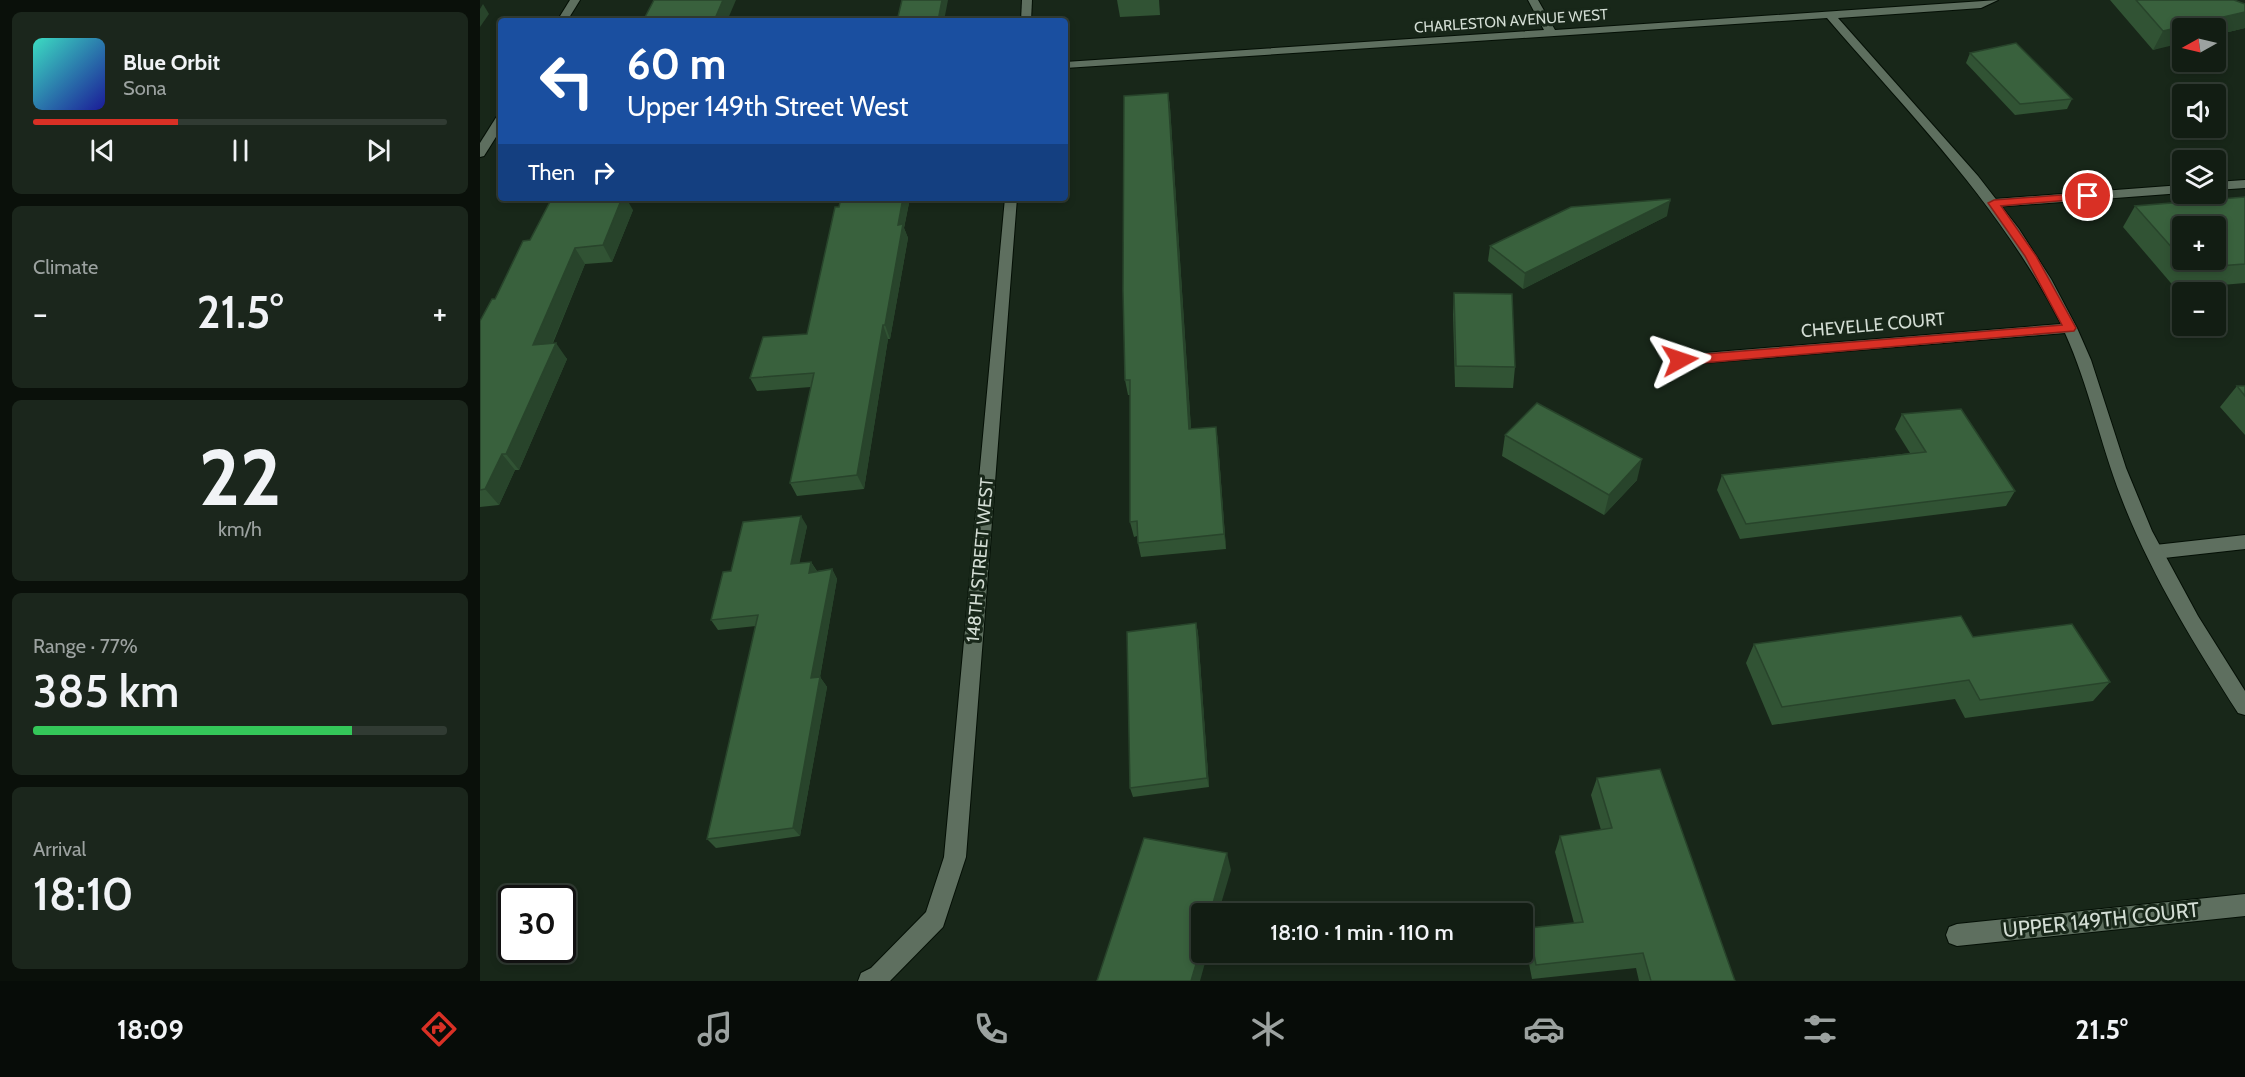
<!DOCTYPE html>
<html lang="en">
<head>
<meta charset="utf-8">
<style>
	body { margin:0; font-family:Cabin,sans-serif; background:#1b261c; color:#f1f3f6; height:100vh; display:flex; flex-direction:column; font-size:22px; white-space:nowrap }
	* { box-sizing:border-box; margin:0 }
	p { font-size:20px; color:#9ca2a0 }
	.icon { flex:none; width:33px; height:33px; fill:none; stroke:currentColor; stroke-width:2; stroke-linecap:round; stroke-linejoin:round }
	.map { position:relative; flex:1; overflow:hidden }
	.panel { display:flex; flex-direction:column; gap:12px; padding:12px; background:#0a100a; width:480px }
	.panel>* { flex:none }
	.top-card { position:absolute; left:18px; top:18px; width:570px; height:183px; border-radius:6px; box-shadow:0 3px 9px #0003,0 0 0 2px #313b33; background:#1a4fa0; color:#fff; overflow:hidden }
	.needle { width:39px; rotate:262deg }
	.controls { position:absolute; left:1692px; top:18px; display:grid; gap:12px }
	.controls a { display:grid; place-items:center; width:54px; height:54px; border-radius:6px; background:#121d13; box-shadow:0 3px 9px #0003,0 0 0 2px #313b33; font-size:30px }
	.speed { position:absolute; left:18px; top:885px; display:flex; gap:12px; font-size:30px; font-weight:700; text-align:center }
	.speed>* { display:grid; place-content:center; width:78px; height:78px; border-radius:50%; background:#121d13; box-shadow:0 3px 9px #0003,0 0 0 2px #313b33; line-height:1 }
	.speed .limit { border:3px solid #111; border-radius:9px; background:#fff; color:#111 }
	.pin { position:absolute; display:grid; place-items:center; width:51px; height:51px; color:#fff; margin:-26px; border:3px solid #fff; border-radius:50%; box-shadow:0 2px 6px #0007 }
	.me { position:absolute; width:66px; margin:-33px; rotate:85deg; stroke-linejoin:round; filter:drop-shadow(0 0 4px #0008) }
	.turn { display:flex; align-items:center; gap:21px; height:126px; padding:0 30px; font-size:27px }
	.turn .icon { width:78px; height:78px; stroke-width:2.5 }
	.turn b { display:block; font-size:42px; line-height:51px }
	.then { display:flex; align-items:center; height:57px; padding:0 30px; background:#0003; gap:12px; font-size:22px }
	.big { font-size:45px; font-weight:600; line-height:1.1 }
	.panel .tile { flex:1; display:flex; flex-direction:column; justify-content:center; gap:9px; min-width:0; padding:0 21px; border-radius:9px; background:#1b261c }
	.panel .dial { align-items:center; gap:0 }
	.dial b { font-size:78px; line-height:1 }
	.song { display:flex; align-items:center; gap:18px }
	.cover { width:72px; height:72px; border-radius:9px; background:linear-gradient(135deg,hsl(170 70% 55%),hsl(240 70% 35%)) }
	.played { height:6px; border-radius:3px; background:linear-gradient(90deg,#d93025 35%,#313b33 35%) }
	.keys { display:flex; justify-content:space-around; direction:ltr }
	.heat { display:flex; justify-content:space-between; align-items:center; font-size:33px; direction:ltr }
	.charge { height:9px; border-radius:4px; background:linear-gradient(90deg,#34c759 77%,#313b33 0) }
	.trip { position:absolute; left:711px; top:903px; width:342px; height:60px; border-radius:6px; background:#121d13; box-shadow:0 3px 9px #0003,0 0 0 2px #313b33; font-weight:600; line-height:60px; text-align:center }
	.tab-bar { display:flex; height:96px; justify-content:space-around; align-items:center; background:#070c08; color:#9ca2a0 }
	.tab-bar .icon { width:42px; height:42px }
	.tab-bar .selected { color:#d93025 }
	.tab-bar b { font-size:27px; color:#f1f3f6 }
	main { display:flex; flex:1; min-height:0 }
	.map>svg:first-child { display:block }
</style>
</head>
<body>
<main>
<section class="panel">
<div class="tile">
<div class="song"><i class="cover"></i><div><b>Blue Orbit</b><p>Sona</p></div></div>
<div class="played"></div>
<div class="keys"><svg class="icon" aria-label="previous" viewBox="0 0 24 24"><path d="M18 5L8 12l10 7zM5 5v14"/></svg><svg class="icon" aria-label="pause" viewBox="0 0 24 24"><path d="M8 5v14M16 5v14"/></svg><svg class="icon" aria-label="next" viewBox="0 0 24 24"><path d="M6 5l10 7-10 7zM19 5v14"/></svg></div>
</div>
<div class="tile"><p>Climate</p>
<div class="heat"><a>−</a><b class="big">21.5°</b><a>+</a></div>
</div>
<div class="tile dial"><b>22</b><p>km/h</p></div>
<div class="tile"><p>Range · 77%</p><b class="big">385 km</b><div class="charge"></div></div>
<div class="tile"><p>Arrival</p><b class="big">18:10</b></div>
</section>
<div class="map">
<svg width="1765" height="981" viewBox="0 0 1765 981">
	<rect width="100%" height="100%" fill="#182719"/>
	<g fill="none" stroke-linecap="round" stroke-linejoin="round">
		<g stroke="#040f05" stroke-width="2">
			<g id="service">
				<polygon points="1765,180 1765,188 1736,190 1736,182"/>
				<polygon points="1702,185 1702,193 1514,207 1508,203 1514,199"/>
				<polygon points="1765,535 1765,549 1675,559 1669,557 1666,552 1669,547 1675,545"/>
			</g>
		</g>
		<g stroke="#040f05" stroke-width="2">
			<g id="minor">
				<polygon points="90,0 100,0 87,21 77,21"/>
				<polygon points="542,0 552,0 551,21 541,21"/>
				<path d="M1048,0H1058L1075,30L1518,0L1501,8L1358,18L1498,176L1539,229L1571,279L1597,328L1611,360L1646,468L1672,531L1718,616L1765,691V715L1758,713C1714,644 1670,573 1641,497C1620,443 1609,386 1585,333L1200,365L1193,360L1200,355L1581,324C1520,204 1433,118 1347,18L585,68V62L1064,30Z"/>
				<polygon points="21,115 21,129 4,156 0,157 0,143 17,116"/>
				<polygon points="525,198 537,198 486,857 463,927 410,981 378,981 381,973 391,968 446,912 464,857"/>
				<polygon points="1765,894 1765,916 1477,946 1469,943 1466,935 1469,927 1477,924"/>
			</g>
		</g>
		<use href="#service" fill="#5e6f5f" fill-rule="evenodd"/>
		<use href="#minor" fill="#5e6f5f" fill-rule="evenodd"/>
	</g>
	<g fill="#315334">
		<polygon points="637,0 679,0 680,15 640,17"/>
		<polygon points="1630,0 1754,0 1765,4 1765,28 1736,35 1736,28 1673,50"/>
		<polygon points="1490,53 1592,99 1587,109 1535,115 1486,63"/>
		<polygon points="688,93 690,107 711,429 736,427 738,442 746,549 661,557 658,543 657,536 654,537 650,522 650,395 648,395 645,380"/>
		<polygon points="1765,197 1765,283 1696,289 1643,227 1655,206"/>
		<polygon points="361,198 430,198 424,228 428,238 410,339 408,339 384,489 317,496 310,483 331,387 277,391 270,378 327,334"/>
		<polygon points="153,210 132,262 105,264 73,343 87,359 39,470 35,470 19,505 0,507 0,321 15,299 50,240"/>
		<polygon points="1187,216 1043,289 1008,261 1010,246"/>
		<polygon points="974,293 1035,367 1033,388 975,387 973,314"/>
		<polygon points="1757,386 1765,386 1765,435 1740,407"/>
		<polygon points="1422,414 1535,491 1526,506 1260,539 1237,490 1242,475 1430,453 1415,429"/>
		<polygon points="1025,435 1157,480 1124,515 1022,456"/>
		<polygon points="327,526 319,563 331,562 337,571 352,569 357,579 340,677 347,687 320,836 236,848 227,839 276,626 238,630 231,620 251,571"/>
		<polygon points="716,623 718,633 729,787 653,797 650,788"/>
		<polygon points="1493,637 1630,682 1613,701 1485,718 1475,699 1292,725 1266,663 1274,644"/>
		<polygon points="1117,778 1255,981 1159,981 1156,968 1052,979 1045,943 1049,928 1094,923 1075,852 1080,836 1121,830 1111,795"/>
	</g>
	<g fill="#28442b">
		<polygon points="243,0 256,0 247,21 234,21"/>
		<polygon points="462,0 468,0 464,21 458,21"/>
		<polygon points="3,4 9,14 0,27 0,9"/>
		<polygon points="1765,12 1765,28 1736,35 1736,28 1702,28 1702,43 1673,50 1683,31"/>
		<polygon points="688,93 690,107 712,444 709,429"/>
		<polygon points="142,198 146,198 153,210 132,262 123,245"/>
		<polygon points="423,198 430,198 424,228 428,238 410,339 405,325 418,225"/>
		<polygon points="1190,201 1187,216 1043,289 1045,273"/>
		<polygon points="95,248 105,264 65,361 53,345"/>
		<polygon points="403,325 408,339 384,489 377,475"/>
		<polygon points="76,343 87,359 39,470 26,454"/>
		<polygon points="736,427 738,442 746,549 744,534"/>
		<polygon points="22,454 35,470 19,505 5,489"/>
		<polygon points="1162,459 1157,480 1124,515 1129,495"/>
		<polygon points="321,516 327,526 317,575 311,564"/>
		<polygon points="331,562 337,572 329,573"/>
		<polygon points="352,569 357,579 338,688 331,678"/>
		<polygon points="716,623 718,633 729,787 727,778"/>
		<polygon points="340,677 347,687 320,836 313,828"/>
		<polygon points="747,853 751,870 738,914 730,914"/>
		<polygon points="722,944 722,952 728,952 720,981 711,981"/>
	</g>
	<g fill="#39613d" stroke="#28442b" stroke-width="1.5" fill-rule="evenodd">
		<polygon points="174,0 243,0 234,21 163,21"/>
		<polygon points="422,0 462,0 458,21 417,21"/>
		<polygon points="1656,0 1754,0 1765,4 1765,12 1683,31"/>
		<polygon points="1536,43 1592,99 1540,104 1490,53"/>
		<polygon points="688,93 709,429 736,427 744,534 658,543 657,521 650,522 650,380 645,380 643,291 644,96"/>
		<path d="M1765,197V264L1710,268L1655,206ZM1702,226H1736V260H1702Z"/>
		<polygon points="72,198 142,198 123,245 95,248 53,345 76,343 26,454 22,454 5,489 0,490 0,321 12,299 15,299 43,241 50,240"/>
		<polygon points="361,198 423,198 418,225 423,224 405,325 403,325 377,475 310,483 334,373 270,378 283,337 327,334 355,207 359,207"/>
		<polygon points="1190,199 1190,201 1045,273 1010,246 1091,207"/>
		<polygon points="974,293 1032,294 1035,367 976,366"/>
		<polygon points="1757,386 1765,386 1765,396"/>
		<polygon points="1057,403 1162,459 1129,495 1025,435"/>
		<polygon points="1481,409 1535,491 1266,524 1242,475 1446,452 1422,414"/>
		<polygon points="321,516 311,564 331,562 329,573 352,569 331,678 340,677 313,828 227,839 278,615 231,620 243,572 251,571 263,522"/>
		<polygon points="1481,616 1493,637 1592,624 1630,682 1500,700 1489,680 1302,707 1274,644"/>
		<polygon points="716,623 727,778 650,788 647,632"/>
		<polygon points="1180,769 1255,981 1171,981 1163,953 1056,965 1049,928 1103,922 1080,836 1132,828 1117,778"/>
		<polygon points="664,838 747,853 730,914 722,914 722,944 711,981 617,981"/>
	</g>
	<polygon fill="#d93025" stroke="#8d1f18" stroke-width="1.5" points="1608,193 1612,194 1612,198 1521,206 1556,256 1596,328 1594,331 1200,365 1194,360 1200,356 1582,325 1545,256 1508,203 1514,200"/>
	<g text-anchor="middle" stroke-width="6" stroke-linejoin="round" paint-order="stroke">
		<g font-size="15" fill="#d3ddd4" stroke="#182719">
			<text transform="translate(1031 21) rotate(-4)" y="5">CHARLESTON AVENUE WEST</text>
		</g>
		<g font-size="18" fill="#d3ddd4" stroke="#182719">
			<text transform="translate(1393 325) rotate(-5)" y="6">CHEVELLE COURT</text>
			<text transform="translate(500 560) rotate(-85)" y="6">148TH STREET WEST</text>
		</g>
		<g font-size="21" fill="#d3ddd4" stroke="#182719">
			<text transform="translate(1621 920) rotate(-6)" y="7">UPPER 149TH COURT</text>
		</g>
	</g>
</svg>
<div class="controls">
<a><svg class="needle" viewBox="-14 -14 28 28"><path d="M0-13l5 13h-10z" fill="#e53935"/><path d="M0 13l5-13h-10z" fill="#9ca2a0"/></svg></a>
<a><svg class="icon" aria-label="sound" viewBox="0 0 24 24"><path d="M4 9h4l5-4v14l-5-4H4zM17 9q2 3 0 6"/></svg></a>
<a><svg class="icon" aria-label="layers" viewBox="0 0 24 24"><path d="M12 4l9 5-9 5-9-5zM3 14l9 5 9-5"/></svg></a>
<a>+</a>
<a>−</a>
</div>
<div class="speed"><div class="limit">30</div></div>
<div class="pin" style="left:1608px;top:196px;background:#d93025"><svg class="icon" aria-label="arrive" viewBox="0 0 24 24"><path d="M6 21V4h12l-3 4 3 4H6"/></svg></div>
<svg class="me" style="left:1200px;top:360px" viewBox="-20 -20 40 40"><path d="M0-17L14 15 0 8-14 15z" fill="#d93025" stroke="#fff" stroke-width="4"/></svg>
<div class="trip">18:10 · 1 min · 110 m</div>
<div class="top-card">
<div class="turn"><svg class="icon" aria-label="left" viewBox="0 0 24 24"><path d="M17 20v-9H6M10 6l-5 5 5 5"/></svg><div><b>60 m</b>Upper 149th Street West</div></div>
<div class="then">Then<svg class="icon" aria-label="right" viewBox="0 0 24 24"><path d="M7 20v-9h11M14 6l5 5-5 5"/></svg></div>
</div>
</div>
</main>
<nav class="tab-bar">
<b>18:09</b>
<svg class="icon selected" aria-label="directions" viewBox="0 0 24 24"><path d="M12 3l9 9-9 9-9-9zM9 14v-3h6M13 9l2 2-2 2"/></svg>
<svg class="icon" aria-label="music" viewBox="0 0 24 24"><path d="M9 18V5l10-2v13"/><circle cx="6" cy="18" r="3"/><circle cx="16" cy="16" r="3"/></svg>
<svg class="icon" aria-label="phone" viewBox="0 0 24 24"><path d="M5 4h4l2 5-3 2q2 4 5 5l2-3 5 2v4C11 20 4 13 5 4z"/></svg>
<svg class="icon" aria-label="climate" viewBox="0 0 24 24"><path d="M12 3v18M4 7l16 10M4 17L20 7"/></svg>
<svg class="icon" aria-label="car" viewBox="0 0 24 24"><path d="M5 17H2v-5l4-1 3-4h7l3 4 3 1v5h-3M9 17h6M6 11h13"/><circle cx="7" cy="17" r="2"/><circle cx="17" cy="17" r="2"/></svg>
<svg class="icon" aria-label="filters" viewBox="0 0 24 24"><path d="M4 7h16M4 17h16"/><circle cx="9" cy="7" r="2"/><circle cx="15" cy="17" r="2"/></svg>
<b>21.5°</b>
</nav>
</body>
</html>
